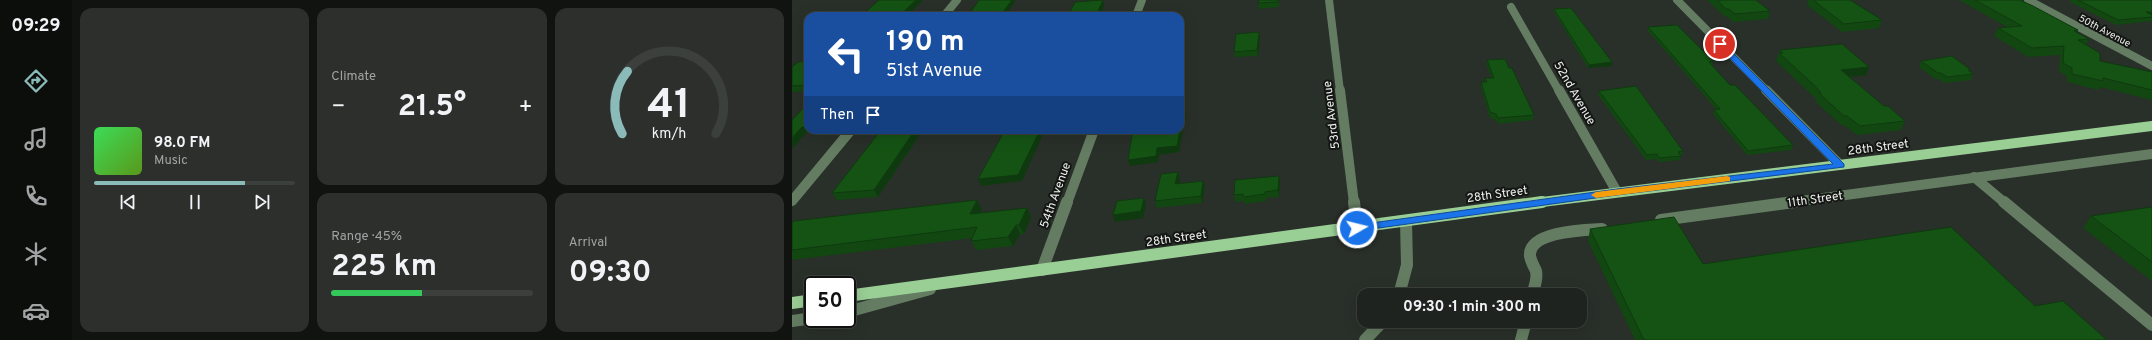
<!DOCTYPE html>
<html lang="en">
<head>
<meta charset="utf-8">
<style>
	body { margin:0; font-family:Overpass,sans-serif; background:#2c2f2c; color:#f1f3f6; height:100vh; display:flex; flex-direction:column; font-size:15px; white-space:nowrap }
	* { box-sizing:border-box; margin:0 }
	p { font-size:13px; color:#a1a4a4 }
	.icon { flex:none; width:22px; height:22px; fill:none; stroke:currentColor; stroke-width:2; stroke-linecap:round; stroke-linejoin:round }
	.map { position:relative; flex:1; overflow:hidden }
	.sheet { display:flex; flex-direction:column; gap:8px; padding:8px; background:#111311; width:720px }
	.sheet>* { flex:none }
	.guide { position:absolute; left:12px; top:12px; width:380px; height:122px; border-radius:12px; box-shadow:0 4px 16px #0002,0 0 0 1px #3c403d; background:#1a4fa0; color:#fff; overflow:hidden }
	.speed { position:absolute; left:12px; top:276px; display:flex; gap:8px; font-size:20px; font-weight:700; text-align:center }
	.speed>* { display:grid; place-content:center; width:52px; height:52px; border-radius:50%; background:#1f231f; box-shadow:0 4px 16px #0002,0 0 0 1px #3c403d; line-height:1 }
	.speed .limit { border:2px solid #111; border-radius:6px; background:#fff; color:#111 }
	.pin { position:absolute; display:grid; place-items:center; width:34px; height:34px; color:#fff; margin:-17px; border:2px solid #fff; border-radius:50%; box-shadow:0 1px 4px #0007 }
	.me { position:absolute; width:44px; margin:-22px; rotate:82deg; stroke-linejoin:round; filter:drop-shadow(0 0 3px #0008) }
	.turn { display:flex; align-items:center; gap:14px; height:84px; padding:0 16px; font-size:18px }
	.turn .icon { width:52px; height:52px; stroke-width:2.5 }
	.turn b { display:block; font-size:28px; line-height:34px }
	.then { display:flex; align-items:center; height:38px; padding:0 16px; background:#0003; gap:8px; font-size:15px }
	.big { font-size:30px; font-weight:700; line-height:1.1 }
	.sheet .widget { flex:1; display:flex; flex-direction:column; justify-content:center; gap:6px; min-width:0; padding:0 14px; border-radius:12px; background:#2c2f2c }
	.sheet .dial { align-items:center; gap:0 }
	.dial svg { height:104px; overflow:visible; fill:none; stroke:#3c403d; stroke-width:7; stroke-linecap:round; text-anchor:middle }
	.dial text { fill:#f1f3f6; stroke:none }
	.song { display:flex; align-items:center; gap:12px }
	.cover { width:48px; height:48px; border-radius:6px; background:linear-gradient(135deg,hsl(130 70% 55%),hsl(90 70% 35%)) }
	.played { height:4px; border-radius:2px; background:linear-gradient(90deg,#8bbbb9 75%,#3c403d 75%) }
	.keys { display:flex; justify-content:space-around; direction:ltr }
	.heat { display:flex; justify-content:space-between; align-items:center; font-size:22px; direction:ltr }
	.charge { height:6px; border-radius:3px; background:linear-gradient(90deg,#34c759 45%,#3c403d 0) }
	.sheet .tiles { flex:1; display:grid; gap:8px; grid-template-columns:repeat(3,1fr) }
	.widget:first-child { grid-row:span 2 }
	.trip { position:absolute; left:565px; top:288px; width:230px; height:40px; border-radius:12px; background:#1f231f; box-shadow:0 4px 16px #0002,0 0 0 1px #3c403d; font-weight:700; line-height:40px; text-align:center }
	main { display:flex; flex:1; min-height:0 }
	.tab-bar { display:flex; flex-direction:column; width:72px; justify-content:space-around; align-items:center; background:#0c0e0c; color:#a1a4a4 }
	.tab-bar .icon { width:28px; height:28px }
	.tab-bar .on { color:#8bbbb9 }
	.tab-bar b { font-size:18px; color:#f1f3f6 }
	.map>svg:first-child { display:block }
</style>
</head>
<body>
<main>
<nav class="tab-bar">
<b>09:29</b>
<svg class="icon on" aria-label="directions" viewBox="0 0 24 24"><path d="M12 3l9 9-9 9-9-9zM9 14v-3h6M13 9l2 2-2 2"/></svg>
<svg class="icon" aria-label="music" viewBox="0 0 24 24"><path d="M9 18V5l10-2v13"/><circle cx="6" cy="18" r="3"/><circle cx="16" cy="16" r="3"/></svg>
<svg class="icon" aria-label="phone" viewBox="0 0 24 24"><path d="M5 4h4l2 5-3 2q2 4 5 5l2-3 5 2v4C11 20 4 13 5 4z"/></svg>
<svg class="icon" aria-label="climate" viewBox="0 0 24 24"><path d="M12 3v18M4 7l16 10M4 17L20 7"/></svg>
<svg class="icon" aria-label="car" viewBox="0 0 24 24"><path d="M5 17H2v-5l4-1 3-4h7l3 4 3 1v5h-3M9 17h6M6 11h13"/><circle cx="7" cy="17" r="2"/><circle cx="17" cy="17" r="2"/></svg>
</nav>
<section class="sheet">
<div class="tiles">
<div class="widget">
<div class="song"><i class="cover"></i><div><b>98.0 FM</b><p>Music</p></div></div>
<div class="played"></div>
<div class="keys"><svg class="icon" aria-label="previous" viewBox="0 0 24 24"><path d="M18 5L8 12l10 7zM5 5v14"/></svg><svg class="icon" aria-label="pause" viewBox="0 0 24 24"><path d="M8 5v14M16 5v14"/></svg><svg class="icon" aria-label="next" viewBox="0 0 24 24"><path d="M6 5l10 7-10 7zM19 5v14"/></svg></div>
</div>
<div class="widget"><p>Climate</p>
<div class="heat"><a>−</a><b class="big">21.5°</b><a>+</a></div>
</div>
<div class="widget dial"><svg viewBox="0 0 100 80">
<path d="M14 69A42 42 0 1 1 86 69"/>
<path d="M14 69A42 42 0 0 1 18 21" stroke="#8bbbb9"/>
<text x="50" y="56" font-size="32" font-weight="700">41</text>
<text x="50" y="72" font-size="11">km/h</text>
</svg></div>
<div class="widget"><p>Range · 45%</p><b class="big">225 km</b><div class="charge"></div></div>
<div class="widget"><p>Arrival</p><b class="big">09:30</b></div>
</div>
</section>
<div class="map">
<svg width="1360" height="340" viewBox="0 0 1360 340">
	<rect width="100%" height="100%" fill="#292f29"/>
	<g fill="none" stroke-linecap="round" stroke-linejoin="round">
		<g stroke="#647d62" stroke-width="8">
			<polyline points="537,0 548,91"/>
			<polyline points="885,0 975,91"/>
			<polyline points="1236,0 1360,66"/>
			<polyline points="719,7 767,91"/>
			<polyline points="152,16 165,0"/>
			<polyline points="344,16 350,0"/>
		</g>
		<g stroke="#647d62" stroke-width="10">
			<polyline points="548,90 562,203"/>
			<polyline points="767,90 825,192"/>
			<polyline points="974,90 1048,165"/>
			<polyline points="1182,177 1213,203"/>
			<polyline points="0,201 59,130"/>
			<polyline points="275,203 302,130"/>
			<polyline points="994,203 1360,154"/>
		</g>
		<g stroke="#647d62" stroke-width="12">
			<polyline points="562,202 565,228"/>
			<polyline points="1212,202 1360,325"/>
			<polyline points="869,220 1002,202"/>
			<polyline points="250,270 275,202"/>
			<polyline points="607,295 615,265 614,221"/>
			<path d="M740,295C742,288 746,279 744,271C742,266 739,262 738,256C736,231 793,230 810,229"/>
			<polyline points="55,312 138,289"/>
			<polyline points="0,321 21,318"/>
			<polyline points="573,340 591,321"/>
			<polyline points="729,340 734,321"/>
		</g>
		<polyline stroke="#99ce95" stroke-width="10" points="742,203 1360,126"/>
		<g stroke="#99ce95" stroke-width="12">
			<polyline points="55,296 750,202"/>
			<polyline points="0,303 21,300"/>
		</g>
	</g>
	<g fill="#124712">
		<polygon points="487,0 487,7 467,9 466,3"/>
		<polygon points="915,0 964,0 978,11 976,19 941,22 935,16 933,17"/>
		<polygon points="1016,0 1058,0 1090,20 1087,28 1050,32 1015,5"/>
		<polygon points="1167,0 1228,0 1286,30 1285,33 1297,39 1294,45 1308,61 1360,72 1360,100 1308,87 1306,90 1275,82 1275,77 1267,71 1268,55 1236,57 1202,36 1206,28 1215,27"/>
		<polygon points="1279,0 1360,0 1360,21 1324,25 1278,2"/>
		<polygon points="762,9 820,66 796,68 762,12"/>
		<polygon points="856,27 921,61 920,65 938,85 1001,145 999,150 955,155 921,114 922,110 924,109 856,31"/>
		<polygon points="467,32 468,38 466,56 443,57 442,52"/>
		<polygon points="988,50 1074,75 1057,77 1092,106 1113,121 1109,130 1065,135 1052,125 1049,125 1024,102 1025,100 1020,95 984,61 987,53 988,53"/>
		<polygon points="695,60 717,68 742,115 741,120 706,124 704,120 698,118 689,88 689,82 693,82 693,78 700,78 695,66"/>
		<polygon points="16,61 16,91 0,92 0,67"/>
		<polygon points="1129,61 1179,70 1178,71 1181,74 1179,80 1152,83 1147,79 1143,79 1127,67"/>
		<polygon points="807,91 891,151 890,156 888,156 888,160 867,162 864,159 854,160 806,95"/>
		<polygon points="89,130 131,130 86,197 45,200 40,193"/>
		<polygon points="386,172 388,179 387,183 413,187 410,203 365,208 363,201"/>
		<polygon points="487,176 488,183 487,197 474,198 474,201 452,204 452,201 443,202 442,195"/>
		<polygon points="185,200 190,209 188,213 235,208 239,217 232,234 228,234 221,246 184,250 179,241 181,238 0,260 0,223"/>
		<polygon points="1360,207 1360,281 1291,228 1299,216"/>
		<polygon points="798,229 911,264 1243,306 1315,340 843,340 796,241"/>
	</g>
	<g fill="#0f3a0f">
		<polygon points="124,0 131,0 115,16 107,16"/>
		<polygon points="220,0 224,0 213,16 208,16"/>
		<polygon points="311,0 312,6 308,16 304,16"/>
		<polygon points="1354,12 1360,12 1360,16"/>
		<polygon points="467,32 468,38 466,56 465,50"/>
		<polygon points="820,62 820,66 796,68 797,65"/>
		<polygon points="1077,67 1074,75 1046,78 1049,70"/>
		<polygon points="392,109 394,115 387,152 367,155 366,162 338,166 336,160 365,148"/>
		<polygon points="16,124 16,130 19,130 17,133 14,133 0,149 0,138 10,127"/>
		<polygon points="123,130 131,130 86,197 82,190"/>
		<polygon points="248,130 253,130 230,181 189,186 186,179"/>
		<polygon points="386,172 388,179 385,190 383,184"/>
		<polygon points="487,176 488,183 487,197 486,190"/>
		<polygon points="411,181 413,187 410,203 409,196"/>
		<polygon points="352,198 354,205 351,218 323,222 321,215"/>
		<polygon points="185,200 190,209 183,223 178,214"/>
		<polygon points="235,208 239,217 232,234 227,225"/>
		<polygon points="224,225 228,234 221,246 216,237"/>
	</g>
	<g fill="#155315" stroke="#0f3a0f">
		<polygon points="87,0 124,0 107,16 69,16"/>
		<polygon points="187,0 220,0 208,16 176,16"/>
		<polygon points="311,0 304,16 276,16 283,2"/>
		<polygon points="467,0 486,0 486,2 466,3"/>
		<polygon points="925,0 964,0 978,11 943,14 937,9 934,9"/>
		<polygon points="1021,0 1058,0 1090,20 1052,24"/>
		<polygon points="1183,0 1228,0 1241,6 1286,30 1282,31 1297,39 1286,40 1308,53 1308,61 1360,72 1360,90 1311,78 1311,81 1280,74 1280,68 1271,63 1272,46 1240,48 1206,28 1230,26"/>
		<polygon points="1286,0 1360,0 1360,12 1354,12 1360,15 1360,17 1326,20"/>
		<polygon points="779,8 820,62 797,65 762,9"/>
		<polygon points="885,25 921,61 917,62 938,85 943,85 1001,145 956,151 922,110 928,109 856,27"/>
		<polygon points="467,32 465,50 442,52 444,34"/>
		<polygon points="1050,44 1077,67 1049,70 1092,106 1096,106 1113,121 1068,126 1055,116 1052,116 1027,93 1029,93 1023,86 987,53 991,53 988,50"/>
		<polygon points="1160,56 1179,70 1176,70 1181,74 1155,77 1149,73 1146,73 1129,61"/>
		<polygon points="713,59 717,68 720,68 742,115 706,118 704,114 698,112 689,82 695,82 693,78 702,78 695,60"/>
		<polygon points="16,61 16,85 0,86 0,67 6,62"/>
		<polygon points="844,86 891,151 886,152 889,156 867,158 865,154 855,155 807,91"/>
		<polygon points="16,103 16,124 13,127 10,127 0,138 0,120"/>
		<polygon points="388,109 392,109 388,130"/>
		<polygon points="89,130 123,130 82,190 40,193"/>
		<polygon points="213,130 248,130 226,175 186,179"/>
		<polygon points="341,130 388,130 385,146 365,148 364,156 336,160"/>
		<polygon points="386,172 383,184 411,181 409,196 363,201 369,174"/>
		<polygon points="487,176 486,190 473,192 473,194 451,197 451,194 442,195 443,180"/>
		<polygon points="352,198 349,211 321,215 325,201"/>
		<polygon points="185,200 178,214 235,208 227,225 224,225 216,237 179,241 185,227 0,250 0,223 2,221"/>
		<polygon points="1360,207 1360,262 1299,216"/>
		<polygon points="882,217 911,264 1159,227 1243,306 1271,301 1315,340 852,340 798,229"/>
	</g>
	<polygon fill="#1a73e8" stroke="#114b97" points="926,43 931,43 1052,164 1052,167 825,195 565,231 560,228 565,225 825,189 1041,164 926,46"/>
	<polygon fill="#f59e0b" points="935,176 938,177 938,181 804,198 799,195 804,192"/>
	<g text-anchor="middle" stroke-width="4" stroke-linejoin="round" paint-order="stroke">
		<g font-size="10" fill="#ecf0ec" stroke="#141613">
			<text transform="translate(1313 30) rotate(28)" y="4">50th Avenue</text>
		</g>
		<g font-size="12" fill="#ecf0ec" stroke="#141613">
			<text transform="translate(783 93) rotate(60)" y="4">52nd Avenue</text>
			<text transform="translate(539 115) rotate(-97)" y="4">53rd Avenue</text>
			<text transform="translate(1086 147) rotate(-7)" y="4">28th Street</text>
			<text transform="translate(705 194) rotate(-8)" y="4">28th Street</text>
			<text transform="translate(263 195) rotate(-70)" y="4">54th Avenue</text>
			<text transform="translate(1023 199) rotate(-8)" y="4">11th Street</text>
			<text transform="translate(384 238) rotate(-8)" y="4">28th Street</text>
		</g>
	</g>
</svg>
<div class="speed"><div class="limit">50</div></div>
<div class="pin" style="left:928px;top:44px;background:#d93025"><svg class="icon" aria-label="arrive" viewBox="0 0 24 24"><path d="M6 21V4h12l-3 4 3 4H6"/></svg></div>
<svg class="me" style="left:565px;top:228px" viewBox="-20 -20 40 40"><circle r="17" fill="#1a73e8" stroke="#fff" stroke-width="3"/><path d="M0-11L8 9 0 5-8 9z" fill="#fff"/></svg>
<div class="trip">09:30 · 1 min · 300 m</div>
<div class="guide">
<div class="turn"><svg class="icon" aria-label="left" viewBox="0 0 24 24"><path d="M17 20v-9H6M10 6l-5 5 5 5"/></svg><div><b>190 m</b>51st Avenue</div></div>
<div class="then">Then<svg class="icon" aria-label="arrive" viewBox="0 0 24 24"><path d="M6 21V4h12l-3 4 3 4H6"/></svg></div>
</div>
</div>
</main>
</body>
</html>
